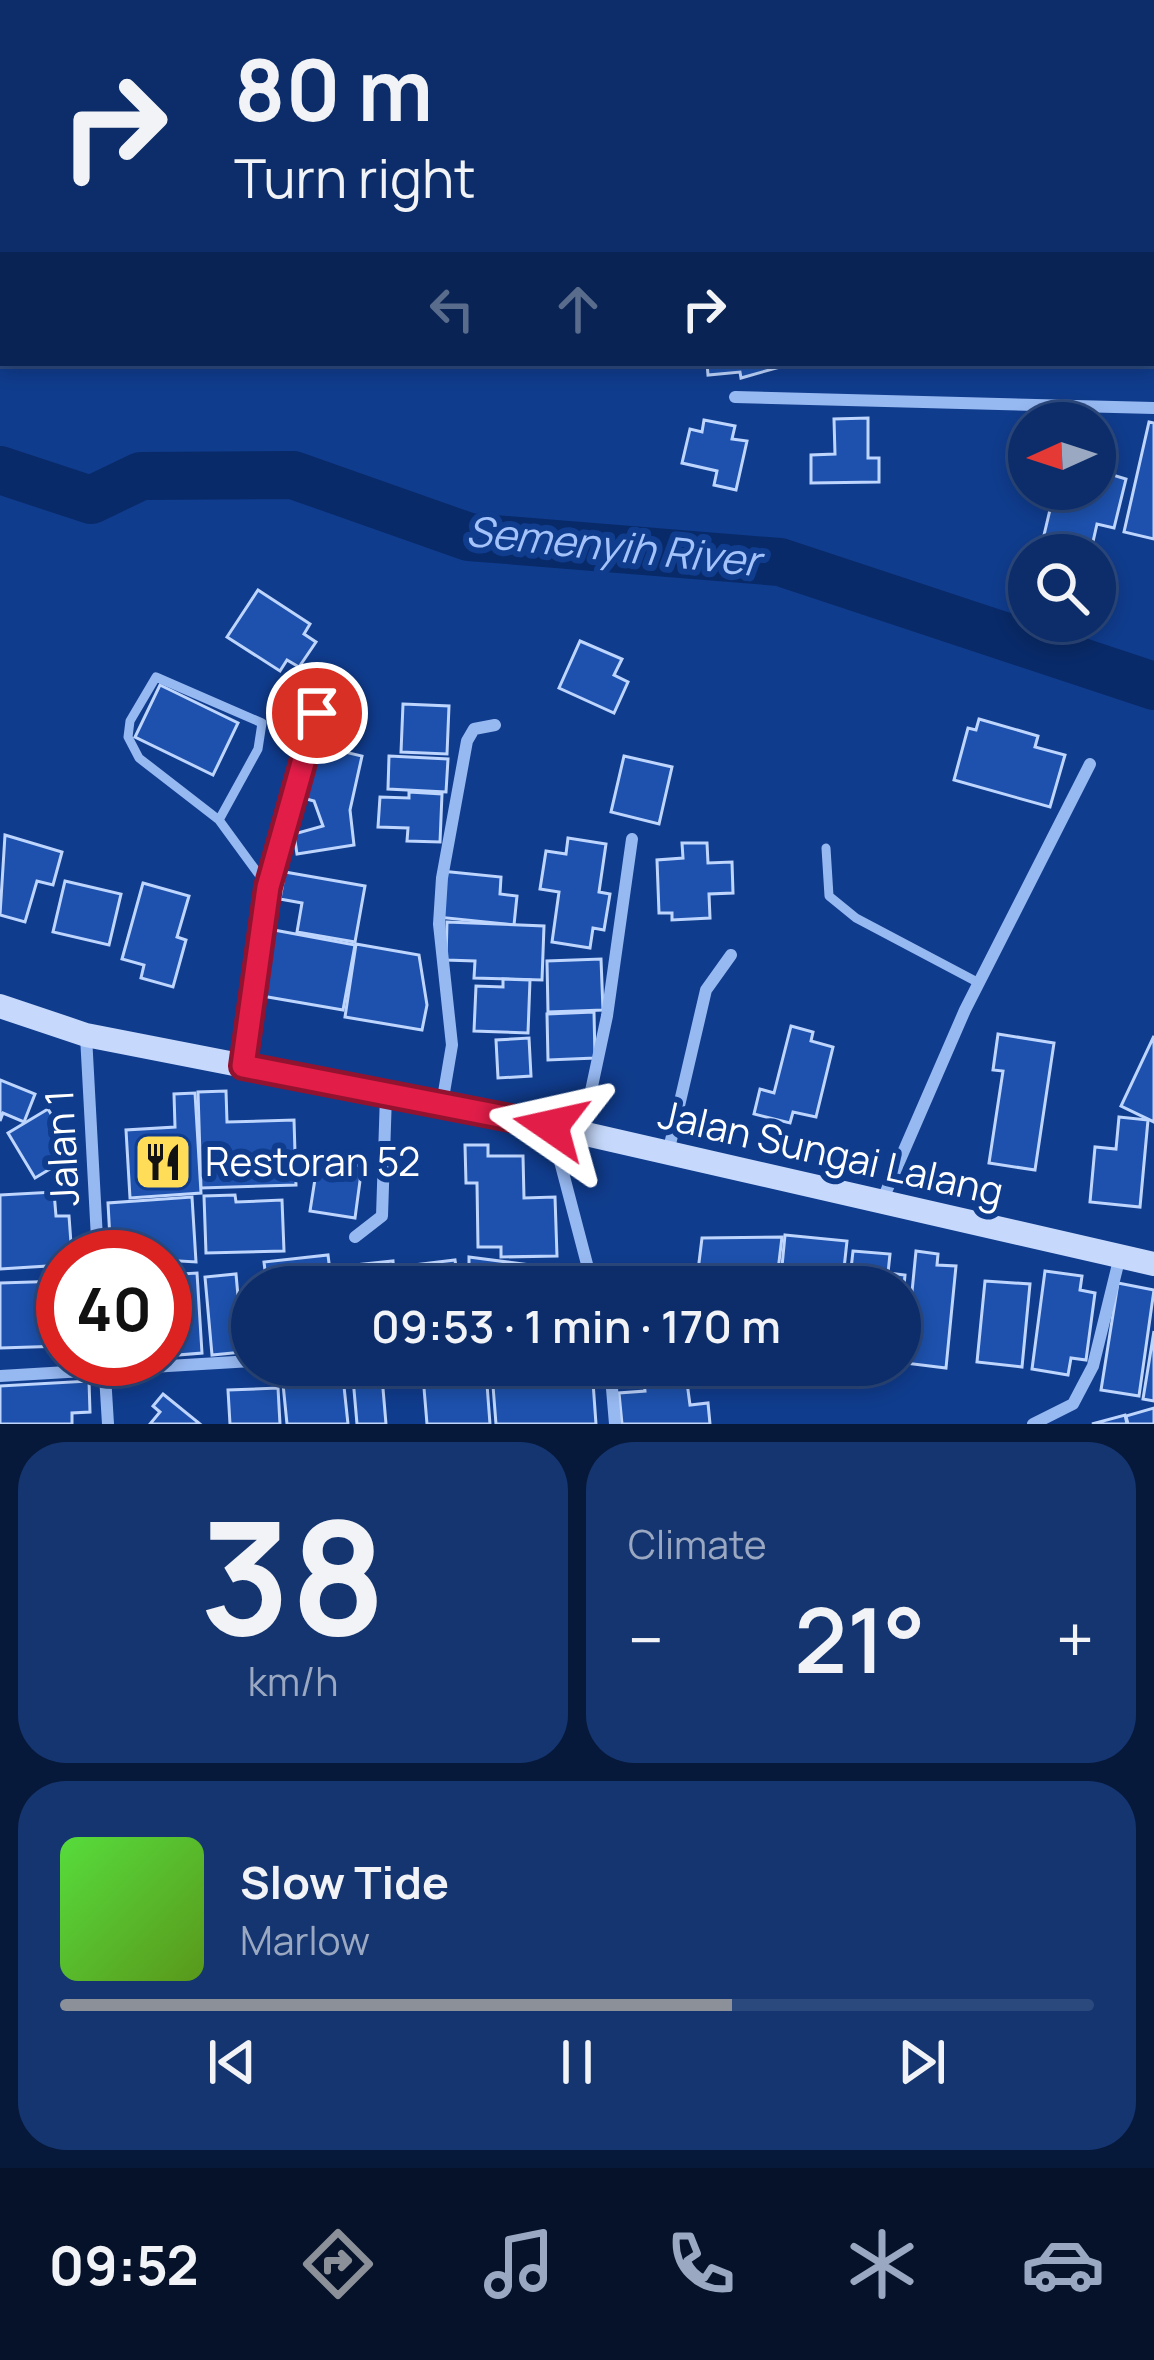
<!DOCTYPE html>
<html lang="en">
<head>
<meta charset="utf-8">
<style>
	body { margin:0; font-family:Manrope,sans-serif; background:#153570; color:#f1f3f6; height:100vh; display:flex; flex-direction:column; font-size:45px; white-space:nowrap }
	* { box-sizing:border-box; margin:0 }
	p { font-size:39px; color:#9aa8c1 }
	.icon { flex:none; width:66px; height:66px; fill:none; stroke:currentColor; stroke-width:2; stroke-linecap:round; stroke-linejoin:round }
	.map { position:relative; height:1424px; overflow:hidden }
	.sheet { display:flex; flex-direction:column; gap:18px; padding:18px; background:#07193a; flex:1 }
	.sheet>* { flex:none }
	.hud { position:absolute; left:0px; top:0px; width:1155px; height:366px; box-shadow:0 6px 18px #0003,0 0 0 3px #2c497e; background:#0c2d6a; color:#f1f3f6; overflow:hidden }
	.needle { width:78px; rotate:267deg }
	.tools { position:absolute; left:1008px; top:402px; display:grid; gap:24px }
	.tools a { display:grid; place-items:center; width:108px; height:108px; border-radius:50%; background:#0c2d6a; box-shadow:0 6px 18px #0003,0 0 0 3px #2c497e; font-size:60px }
	.speed { position:absolute; left:36px; top:1230px; display:flex; gap:24px; font-size:60px; font-weight:700; text-align:center }
	.speed>* { display:grid; place-content:center; width:156px; height:156px; border-radius:50%; background:#0c2d6a; box-shadow:0 6px 18px #0003,0 0 0 3px #2c497e; line-height:1 }
	.speed .limit { border:18px solid #d22; background:#fff; color:#111 }
	.pin { position:absolute; display:grid; place-items:center; width:102px; height:102px; color:#fff; margin:-51px; border:6px solid #fff; border-radius:50%; box-shadow:0 3px 12px #0007 }
	.me { position:absolute; width:132px; margin:-66px; rotate:281deg; stroke-linejoin:round; filter:drop-shadow(0 0 9px #0008) }
	.turn { display:flex; align-items:center; gap:42px; height:252px; padding:0 36px; font-size:54px }
	.turn .icon { width:156px; height:156px; stroke-width:2.5 }
	.turn b { display:block; font-size:84px; line-height:102px }
	.lanes { display:flex; align-items:center; height:114px; padding:0 36px; background:#0003; justify-content:center; gap:60px; direction:ltr }
	.lanes .off { opacity:.35 }
	.big { font-size:90px; font-weight:600; line-height:1.1 }
	.sheet .tile { flex:1; display:flex; flex-direction:column; justify-content:center; gap:18px; min-width:0; padding:0 42px; border-radius:48px; background:#153570 }
	.sheet .dial { align-items:center; gap:0 }
	.dial b { font-size:156px; line-height:1 }
	.song { display:flex; align-items:center; gap:36px }
	.cover { width:144px; height:144px; border-radius:18px; background:linear-gradient(135deg,hsl(110 70% 55%),hsl(90 70% 35%)) }
	.played { height:12px; border-radius:6px; background:linear-gradient(90deg,#8c9099 65%,#2c497e 65%) }
	.keys { display:flex; justify-content:space-around; direction:ltr }
	.heat { display:flex; justify-content:space-between; align-items:center; font-size:66px; direction:ltr }
	.sheet .tiles { flex:1; display:grid; gap:18px; grid-template-columns:1fr 1fr }
	.tile:last-child { grid-column:span 2 }
	.trip { position:absolute; left:231px; top:1266px; width:690px; height:120px; border-radius:60px; background:#0c2d6a; box-shadow:0 6px 18px #0003,0 0 0 3px #2c497e; font-weight:600; line-height:120px; text-align:center }
	.tab-bar { display:flex; height:192px; justify-content:space-around; align-items:center; background:#05122a; color:#9aa8c1 }
	.tab-bar .icon { width:84px; height:84px }
	.tab-bar .current { color:#8c9099 }
	.tab-bar b { font-size:54px; color:#f1f3f6 }
	.map>svg:first-child { display:block }
</style>
</head>
<body>
<div class="map">
<svg width="1154" height="1424" viewBox="0 0 1154 1424">
	<rect width="100%" height="100%" fill="#103c8d"/>
	<g fill="none" stroke-linecap="round" stroke-linejoin="round">
		<polyline stroke="#092a68" stroke-width="48" points="0,470 91,500 141,476 293,475 469,537 780,562 1154,686"/>
	</g>
	<g fill="#1d51ad" stroke="#bed5fd" stroke-width="3">
		<polygon points="707,363 787,363 787,365 741,378 740,372 708,375"/>
		<polygon points="868,418 868,458 879,458 879,482 811,483 811,455 835,454 834,419"/>
		<polygon points="704,420 735,426 732,439 747,441 736,490 714,485 717,471 682,463 690,429 702,432"/>
		<polygon points="1149,422 1154,423 1154,539 1124,532"/>
		<polygon points="1095,447 1111,451 1106,473 1126,479 1114,528 1097,524 1090,555 1040,552 1053,497 1043,494 1044,489 1095,489"/>
		<polygon points="258,590 310,624 304,634 316,642 299,667 287,660 280,671 227,637"/>
		<polygon points="580,641 622,659 614,675 628,682 614,713 559,688"/>
		<polygon points="160,685 238,723 213,775 135,737"/>
		<polygon points="403,704 449,706 447,754 401,752"/>
		<polygon points="979,719 1038,736 1035,747 1065,755 1050,807 954,780 968,728 976,730"/>
		<polygon points="311,744 362,756 350,810 354,845 297,854 294,834 323,826 314,801 299,797"/>
		<polygon points="389,756 448,759 446,792 388,789"/>
		<polygon points="624,756 672,767 659,824 611,812"/>
		<polygon points="409,792 442,794 440,842 407,841 408,828 378,827 380,797 409,798"/>
		<polygon points="5,835 62,852 53,885 37,881 25,922 0,915"/>
		<polygon points="568,838 606,844 599,892 610,894 604,930 593,928 590,948 552,942 559,892 540,889 546,851 566,854"/>
		<polygon points="682,843 707,843 708,863 732,862 733,893 709,894 710,918 672,920 672,913 659,913 657,860 683,858"/>
		<polygon points="441,871 501,877 500,894 517,896 514,925 437,917"/>
		<polygon points="285,872 365,886 355,942 297,932 302,903 280,899"/>
		<polygon points="65,881 121,894 109,945 53,932"/>
		<polygon points="143,883 189,896 177,937 186,940 173,987 141,978 144,965 122,959"/>
		<polygon points="447,922 544,926 542,980 474,978 475,961 446,960"/>
		<polygon points="274,930 355,945 343,1010 262,996"/>
		<polygon points="356,944 419,955 427,1005 422,1030 345,1017"/>
		<polygon points="601,959 603,1010 548,1012 547,961"/>
		<polygon points="503,979 530,980 528,1033 474,1031 476,986 503,987"/>
		<polygon points="594,1012 595,1058 548,1060 547,1014"/>
		<polygon points="791,1026 813,1032 811,1041 833,1047 816,1117 793,1112 790,1123 754,1114 760,1089 774,1093"/>
		<polygon points="998,1034 1054,1043 1035,1170 989,1163 1003,1071 993,1070"/>
		<polygon points="1154,1036 1154,1122 1121,1106"/>
		<polygon points="529,1038 531,1076 498,1078 496,1040"/>
		<polygon points="0,1080 35,1094 24,1122 3,1113 0,1121"/>
		<polygon points="226,1091 227,1122 294,1120 296,1185 201,1188 198,1092"/>
		<polygon points="195,1093 201,1193 130,1198 126,1130 175,1127 174,1094"/>
		<polygon points="48,1109 75,1154 35,1178 8,1133"/>
		<polygon points="1119,1117 1148,1120 1140,1207 1090,1202 1095,1147 1116,1149"/>
		<polygon points="465,1145 488,1145 488,1156 523,1156 524,1198 555,1197 557,1256 501,1257 501,1247 478,1247 477,1183 466,1183"/>
		<polygon points="318,1160 362,1166 355,1218 310,1211"/>
		<polygon points="54,1192 56,1216 69,1216 72,1257 63,1257 63,1265 0,1269 0,1195"/>
		<polygon points="235,1195 236,1202 282,1200 284,1251 206,1253 204,1196"/>
		<polygon points="192,1197 196,1262 111,1257 108,1203"/>
		<polygon points="785,1235 847,1241 842,1287 780,1287"/>
		<polygon points="782,1237 776,1287 696,1287 702,1238"/>
		<polygon points="853,1251 890,1254 888,1273 905,1275 900,1328 900,1287 849,1287"/>
		<polygon points="916,1251 938,1254 937,1265 956,1266 946,1368 905,1363"/>
		<polygon points="328,1255 332,1287 267,1287 264,1262"/>
		<polygon points="469,1257 568,1270 565,1287 469,1287"/>
		<polygon points="455,1260 459,1287 400,1287 397,1267"/>
		<polygon points="393,1261 395,1287 337,1287 335,1267"/>
		<polygon points="1045,1271 1082,1276 1080,1290 1095,1293 1086,1360 1071,1358 1068,1375 1032,1369"/>
		<polygon points="197,1273 202,1353 165,1356 165,1275"/>
		<polygon points="236,1274 243,1352 212,1355 205,1277"/>
		<polygon points="63,1281 63,1346 0,1348 0,1283"/>
		<polygon points="985,1281 1030,1284 1022,1367 977,1362"/>
		<polygon points="1118,1283 1154,1290 1139,1396 1101,1390"/>
		<polygon points="1154,1331 1154,1401 1143,1399"/>
		<polygon points="381,1365 386,1424 357,1424 352,1367"/>
		<polygon points="710,1365 766,1365 710,1370"/>
		<polygon points="841,1365 896,1365 895,1375"/>
		<polygon points="580,1366 581,1384 593,1382 596,1424 496,1424 492,1373"/>
		<polygon points="332,1368 333,1379 343,1377 348,1424 287,1424 283,1384 297,1382 296,1371"/>
		<polygon points="486,1371 490,1424 427,1424 423,1376"/>
		<polygon points="686,1375 690,1405 708,1403 710,1424 622,1424 619,1393 645,1391 644,1380"/>
		<polygon points="89,1381 90,1412 72,1413 72,1424 0,1424 0,1386"/>
		<polygon points="278,1388 280,1424 230,1424 228,1390"/>
		<polygon points="163,1394 200,1424 150,1424 160,1412 153,1406"/>
		<polygon points="1154,1408 1154,1424 1128,1424 1126,1416"/>
		<polygon points="1125,1415 1127,1424 1092,1424"/>
	</g>
	<g fill="none" stroke-linecap="round" stroke-linejoin="round">
		<g stroke="#97b9f2" stroke-width="9">
			<polyline points="64,0 64,3"/>
			<polyline points="219,820 258,749 262,723 156,677 130,721 128,737 139,758 219,820 268,887"/>
			<polyline points="826,848 829,896 856,918 979,983"/>
		</g>
		<g stroke="#97b9f2" stroke-width="12">
			<polyline points="435,0 435,3"/>
			<polyline points="451,3 480,0"/>
			<polyline points="0,50 3,50"/>
			<polyline points="735,397 1154,408"/>
			<polyline points="86,1036 98,1257"/>
			<polyline points="243,1066 268,887 317,713"/>
			<polyline points="442,1104 452,1045 439,924 442,878 467,741 474,729 495,725"/>
			<polyline points="551,1127 593,1287"/>
			<polyline points="582,1133 607,1016 632,839"/>
			<polyline points="668,1153 706,990 731,955"/>
			<polyline points="882,1201 965,1010 1090,764"/>
			<polyline points="355,1237 382,1216 386,1095"/>
			<polyline points="104,1359 108,1424"/>
			<polyline points="610,1365 615,1424"/>
			<polyline points="0,1376 252,1361"/>
			<polyline points="1033,1424 1073,1404 1093,1366 1120,1256"/>
		</g>
		<polyline stroke="#c6d9fc" stroke-width="24" points="0,1006 86,1035 551,1126 1154,1264"/>
	</g>
	<g fill="none" stroke-linecap="round" stroke-linejoin="round">
		<g stroke="#92132f" stroke-width="30">
			<polyline id="route" points="317,713 268,887 243,1066 551,1126"/>
		</g>
		<use href="#route" stroke="#e11d48" stroke-width="21"/>
	</g>
	<defs>
		<g id="restaurant-square" transform="scale(3)"><rect x="-9" y="-9" width="18" height="18" rx="4" fill="#ffdd59" stroke="#103c8d"/><path d="M-5-6h1v4h1v-4h1v4h1v-4h1v5L-1.5 .5V6h-2V.5L-5-1ZM5-6V6H3V1.5H1.5Q1.5-4 5-6Z" fill="#111"/></g>
	</defs>
	<g fill-rule="evenodd">
		<use href="#restaurant-square" x="163" y="1162"/>
	</g>
	<g text-anchor="middle" stroke-width="12" stroke-linejoin="round" paint-order="stroke">
		<g font-size="39" fill="#fff" stroke="#103c8d">
			<text transform="translate(62 1148) rotate(-93)" y="14">Jalan 1</text>
			<text transform="translate(831 1153) rotate(13)" y="14">Jalan Sungai Lalang</text>
		</g>
		<g font-size="39" fill="#fff" stroke="#103c8d" text-anchor="start">
			<text x="205" y="1176">Restoran 52</text>
		</g>
		<g font-size="42" font-style="italic" fill="#a3c3fa" stroke="#103c8d">
			<text transform="translate(613 546) rotate(6)" y="15">Semenyih River</text>
		</g>
	</g>
</svg>
<div class="tools">
<a><svg class="needle" viewBox="-14 -14 28 28"><path d="M0-13l5 13h-10z" fill="#e53935"/><path d="M0 13l5-13h-10z" fill="#9aa8c1"/></svg></a>
<a><svg class="icon" aria-label="search" viewBox="0 0 24 24"><circle cx="10" cy="10" r="6"/><path d="M15 15l6 6"/></svg></a>
</div>
<div class="speed"><div class="limit">40</div></div>
<div class="pin" style="left:317px;top:713px;background:#d93025"><svg class="icon" aria-label="arrive" viewBox="0 0 24 24"><path d="M6 21V4h12l-3 4 3 4H6"/></svg></div>
<svg class="me" style="left:551px;top:1126px" viewBox="-20 -20 40 40"><path d="M0-17L14 15 0 8-14 15z" fill="#e11d48" stroke="#fff" stroke-width="4"/></svg>
<div class="trip">09:53 · 1 min · 170 m</div>
<div class="hud">
<div class="turn"><svg class="icon" aria-label="right" viewBox="0 0 24 24"><path d="M7 20v-9h11M14 6l5 5-5 5"/></svg><div><b>80 m</b>Turn right</div></div>
<div class="lanes"><svg class="icon off" aria-label="left" viewBox="0 0 24 24"><path d="M17 20v-9H6M10 6l-5 5 5 5"/></svg><svg class="icon off" aria-label="ahead" viewBox="0 0 24 24"><path d="M12 20V5M6 11l6-6 6 6"/></svg><svg class="icon" aria-label="right" viewBox="0 0 24 24"><path d="M7 20v-9h11M14 6l5 5-5 5"/></svg></div>
</div>
</div>
<section class="sheet">
<div class="tiles">
<div class="tile dial"><b>38</b><p>km/h</p></div>
<div class="tile"><p>Climate</p>
<div class="heat"><a>−</a><b class="big">21°</b><a>+</a></div>
</div>
<div class="tile">
<div class="song"><i class="cover"></i><div><b>Slow Tide</b><p>Marlow</p></div></div>
<div class="played"></div>
<div class="keys"><svg class="icon" aria-label="previous" viewBox="0 0 24 24"><path d="M18 5L8 12l10 7zM5 5v14"/></svg><svg class="icon" aria-label="pause" viewBox="0 0 24 24"><path d="M8 5v14M16 5v14"/></svg><svg class="icon" aria-label="next" viewBox="0 0 24 24"><path d="M6 5l10 7-10 7zM19 5v14"/></svg></div>
</div>
</div>
</section>
<nav class="tab-bar">
<b>09:52</b>
<svg class="icon current" aria-label="directions" viewBox="0 0 24 24"><path d="M12 3l9 9-9 9-9-9zM9 14v-3h6M13 9l2 2-2 2"/></svg>
<svg class="icon" aria-label="music" viewBox="0 0 24 24"><path d="M9 18V5l10-2v13"/><circle cx="6" cy="18" r="3"/><circle cx="16" cy="16" r="3"/></svg>
<svg class="icon" aria-label="phone" viewBox="0 0 24 24"><path d="M5 4h4l2 5-3 2q2 4 5 5l2-3 5 2v4C11 20 4 13 5 4z"/></svg>
<svg class="icon" aria-label="climate" viewBox="0 0 24 24"><path d="M12 3v18M4 7l16 10M4 17L20 7"/></svg>
<svg class="icon" aria-label="car" viewBox="0 0 24 24"><path d="M5 17H2v-5l4-1 3-4h7l3 4 3 1v5h-3M9 17h6M6 11h13"/><circle cx="7" cy="17" r="2"/><circle cx="17" cy="17" r="2"/></svg>
</nav>
</body>
</html>
